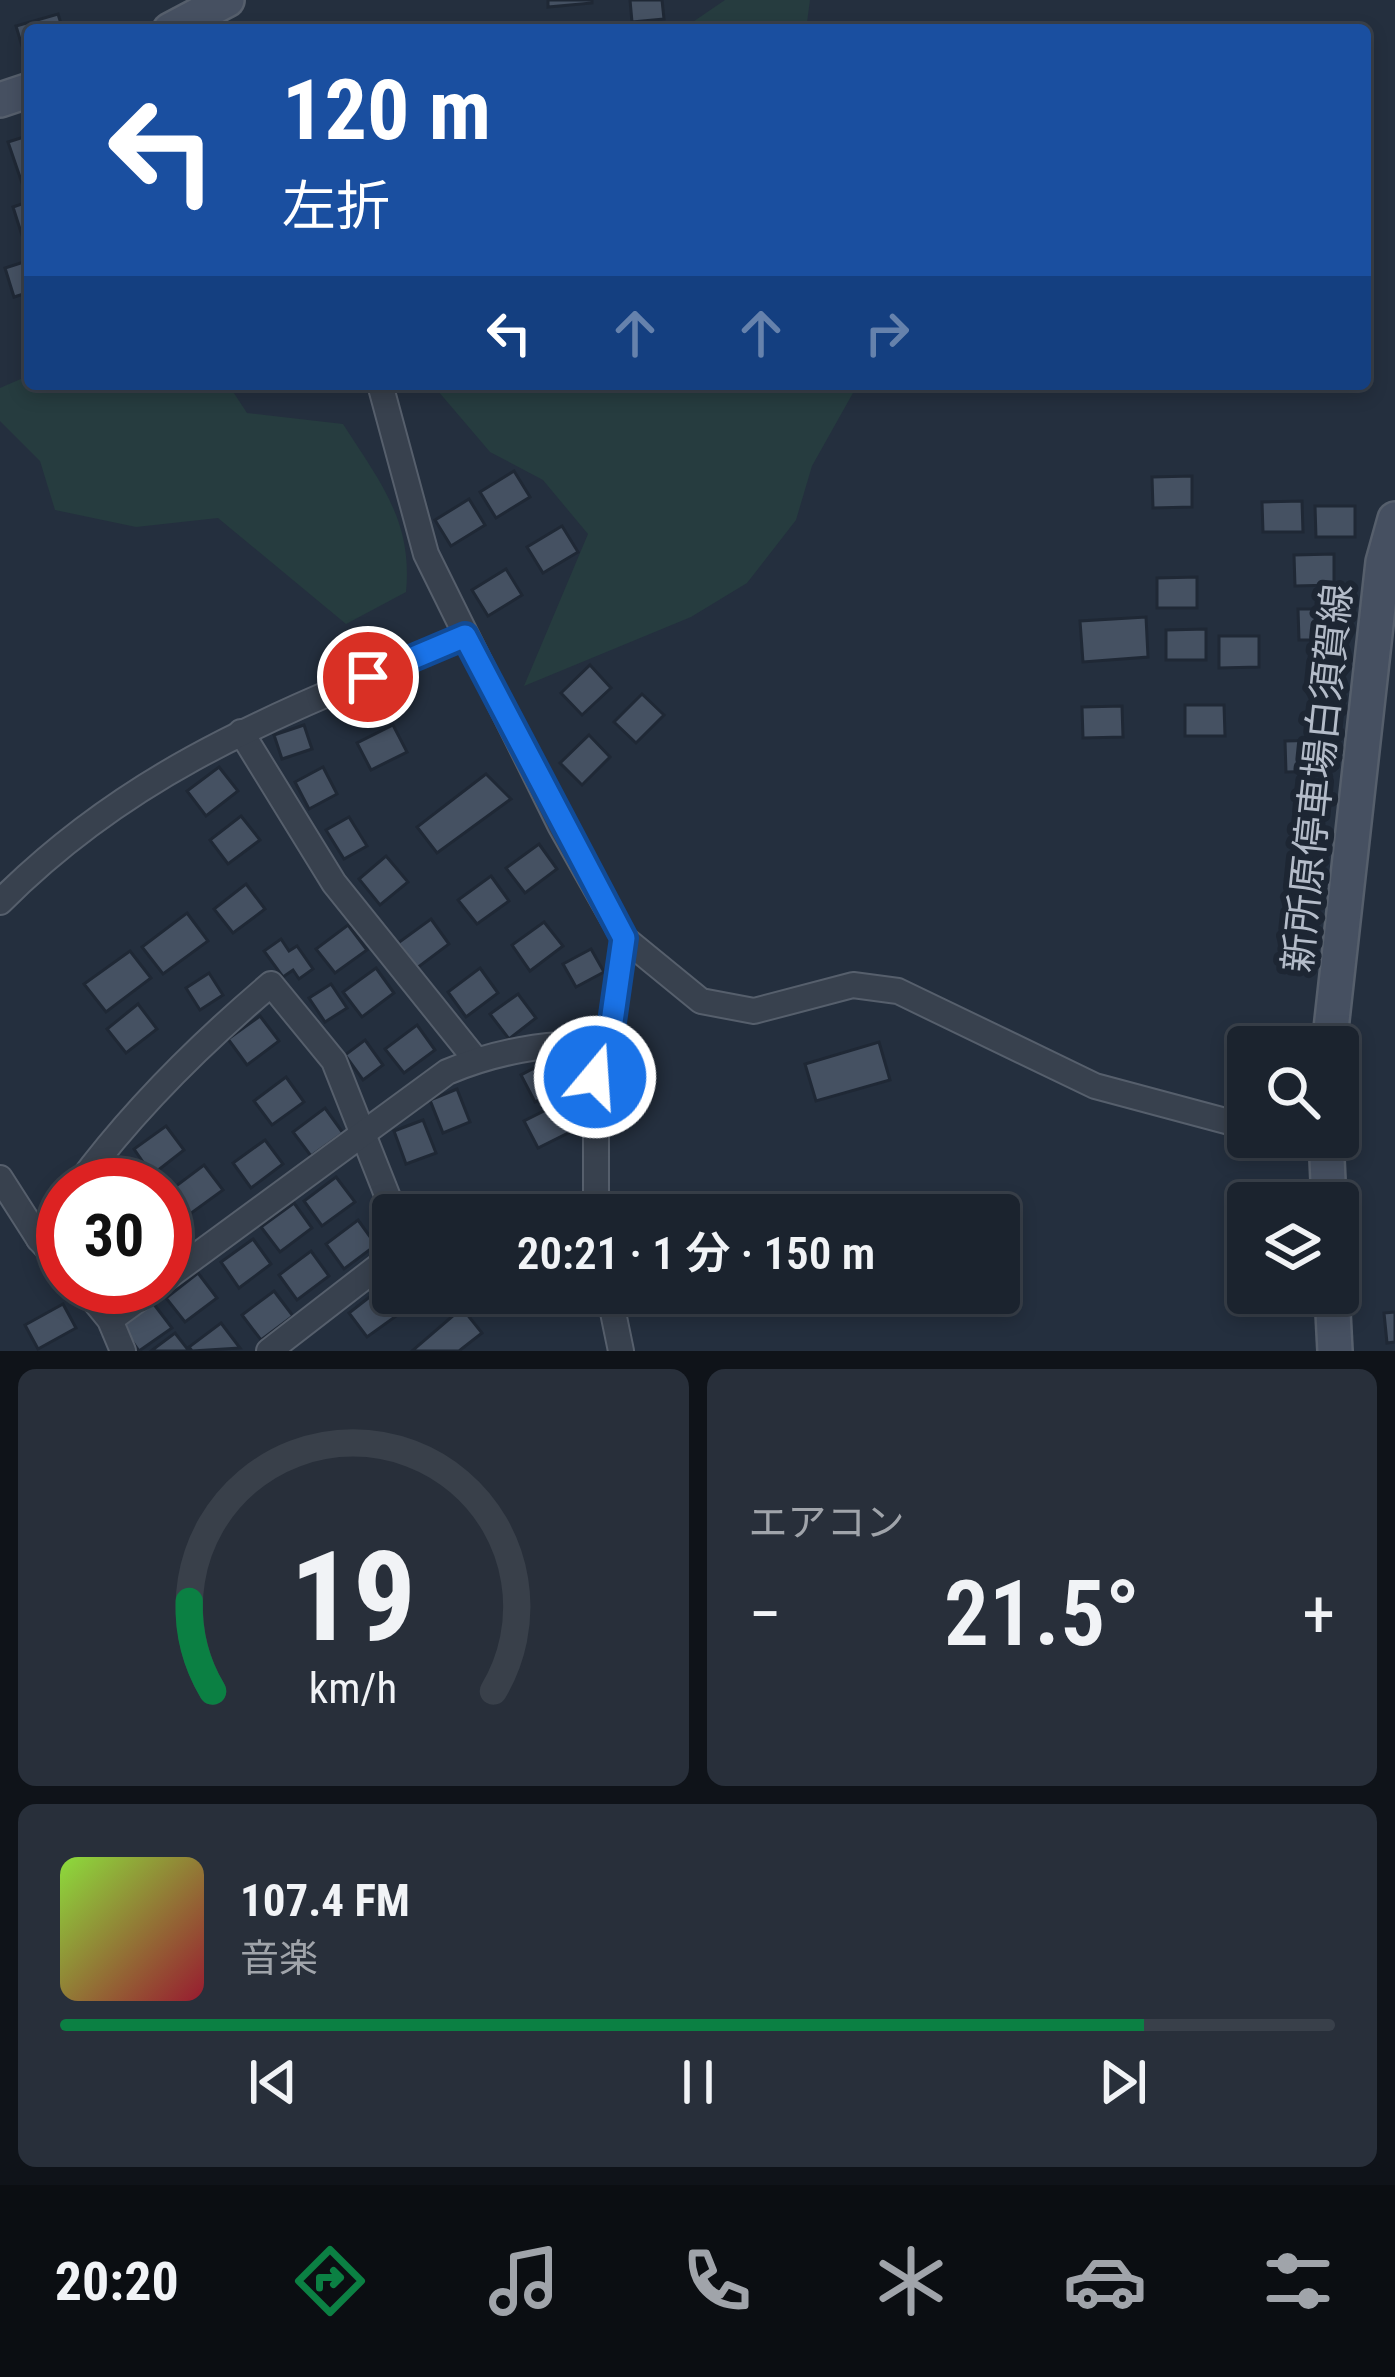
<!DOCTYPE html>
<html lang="ja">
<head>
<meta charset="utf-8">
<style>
	body { margin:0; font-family:"Roboto Condensed","Noto Sans JP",sans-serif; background:#282f3a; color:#f1f3f6; height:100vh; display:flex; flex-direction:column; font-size:45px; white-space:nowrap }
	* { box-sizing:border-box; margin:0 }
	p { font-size:39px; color:#a0a4aa }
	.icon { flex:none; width:66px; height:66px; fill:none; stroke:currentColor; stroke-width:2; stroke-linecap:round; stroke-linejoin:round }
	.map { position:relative; height:1351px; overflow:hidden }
	.sheet { display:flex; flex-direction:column; gap:18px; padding:18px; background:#0f1319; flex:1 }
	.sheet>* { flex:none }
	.banner { position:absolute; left:24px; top:24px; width:1347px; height:366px; border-radius:12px; box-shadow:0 6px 18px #0003,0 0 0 3px #39404a; background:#1a4fa0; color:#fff; overflow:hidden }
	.buttons { position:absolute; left:1227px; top:1026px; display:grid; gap:24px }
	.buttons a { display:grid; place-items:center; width:132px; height:132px; border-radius:12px; background:#1b232e; box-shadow:0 6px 18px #0003,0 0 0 3px #39404a; font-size:60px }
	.speed { position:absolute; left:36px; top:1158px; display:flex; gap:24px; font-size:60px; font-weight:700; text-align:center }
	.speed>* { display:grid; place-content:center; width:156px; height:156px; border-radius:50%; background:#1b232e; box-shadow:0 6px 18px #0003,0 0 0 3px #39404a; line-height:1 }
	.speed .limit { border:18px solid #d22; background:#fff; color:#111 }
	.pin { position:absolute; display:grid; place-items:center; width:102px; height:102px; color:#fff; margin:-51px; border:6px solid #fff; border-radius:50%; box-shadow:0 3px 12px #0007 }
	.me { position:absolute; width:132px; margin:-66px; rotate:18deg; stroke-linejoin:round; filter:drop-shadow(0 0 9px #0008) }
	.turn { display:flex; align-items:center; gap:42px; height:252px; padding:0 60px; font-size:54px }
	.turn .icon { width:156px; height:156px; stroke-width:2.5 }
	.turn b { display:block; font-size:84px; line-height:102px }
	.lanes { display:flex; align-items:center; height:114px; padding:0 60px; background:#0003; justify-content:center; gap:60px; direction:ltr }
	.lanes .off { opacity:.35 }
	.big { font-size:90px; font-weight:600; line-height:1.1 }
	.sheet .widget { flex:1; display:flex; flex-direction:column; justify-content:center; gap:18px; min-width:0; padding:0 42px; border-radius:18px; background:#282f3a }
	.sheet .dial { align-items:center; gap:0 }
	.dial svg { height:312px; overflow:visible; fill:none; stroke:#39404a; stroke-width:7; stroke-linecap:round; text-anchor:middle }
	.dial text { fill:#f1f3f6; stroke:none }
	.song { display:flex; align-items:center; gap:36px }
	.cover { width:144px; height:144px; border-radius:18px; background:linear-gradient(135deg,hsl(90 70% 55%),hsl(350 70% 35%)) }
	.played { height:12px; border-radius:6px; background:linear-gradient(90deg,#0b8043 85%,#39404a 85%) }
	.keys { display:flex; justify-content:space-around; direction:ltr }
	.heat { display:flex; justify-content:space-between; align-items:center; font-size:66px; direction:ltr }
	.sheet .tiles { flex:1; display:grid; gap:18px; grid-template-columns:1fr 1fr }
	.widget:last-child { grid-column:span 2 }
	.trip { position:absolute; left:372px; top:1194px; width:648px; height:120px; border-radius:12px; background:#1b232e; box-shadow:0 6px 18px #0003,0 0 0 3px #39404a; font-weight:600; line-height:120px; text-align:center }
	.dock { display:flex; height:192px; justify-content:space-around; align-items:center; background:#0b0e12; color:#a0a4aa }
	.dock .icon { width:84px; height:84px }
	.dock .selected { color:#0b8043 }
	.dock b { font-size:54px; color:#f1f3f6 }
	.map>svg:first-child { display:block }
</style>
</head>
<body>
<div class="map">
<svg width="1395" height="1351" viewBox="0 0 1395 1351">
	<rect width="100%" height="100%" fill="#242f3e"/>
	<g fill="#263c3f">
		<polygon points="725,0 810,0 806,30 681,30"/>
		<path d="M30,375V384H228L247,413L343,424C380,482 413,521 406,592L346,624L218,518L136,527L55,510L40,461L0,421V388Z"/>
		<polygon points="432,384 858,384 812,466 796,520 747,583 691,617 524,686 588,534 543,480 490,452"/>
	</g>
	<g fill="#455162" stroke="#1f2835" stroke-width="3">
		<polygon points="548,0 592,0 592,3 548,7"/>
		<polygon points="630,0 662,0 664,19 632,22"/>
		<polygon points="58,14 63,30 30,30 30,54 25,56 16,26"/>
		<polygon points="30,135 30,180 22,183 8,142"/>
		<polygon points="30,201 30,247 26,248 13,207"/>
		<polygon points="30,260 30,292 14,297 5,268"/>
		<polygon points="514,471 530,497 496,518 480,492"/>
		<polygon points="1192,476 1192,507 1153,508 1152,477"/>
		<polygon points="469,499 485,525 451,546 435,520"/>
		<polygon points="1302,501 1303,532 1263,532 1262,502"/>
		<polygon points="1315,506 1355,506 1355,537 1316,537"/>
		<polygon points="562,526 578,552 543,573 527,547"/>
		<polygon points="1334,554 1334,585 1295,586 1294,555"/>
		<polygon points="506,569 522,595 488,616 472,590"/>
		<polygon points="1197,577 1197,608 1157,608 1157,578"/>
		<polygon points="1298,609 1338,609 1339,640 1299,640"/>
		<polygon points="1146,617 1148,657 1083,662 1080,621"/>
		<polygon points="1206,629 1206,660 1166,660 1166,630"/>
		<polygon points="1219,636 1259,636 1259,667 1219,668"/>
		<polygon points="590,665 611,688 582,715 561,693"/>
		<polygon points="642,694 664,715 636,743 614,722"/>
		<polygon points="1185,705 1224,705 1225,736 1185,736"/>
		<polygon points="1122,706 1123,737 1083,738 1082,707"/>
		<polygon points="304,725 312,749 282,759 274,735"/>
		<polygon points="393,725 407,752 371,770 357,743"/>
		<polygon points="589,735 610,757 582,785 560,763"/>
		<polygon points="1326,740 1326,771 1286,772 1285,741"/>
		<polygon points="219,767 238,791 206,816 187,791"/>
		<polygon points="323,767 337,794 309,809 295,782"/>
		<polygon points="486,774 511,799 437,853 417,827"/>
		<polygon points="241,816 260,840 228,864 210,840"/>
		<polygon points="349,817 367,846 344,859 326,830"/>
		<polygon points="539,844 557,869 525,893 506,868"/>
		<polygon points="386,856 408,882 380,905 359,879"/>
		<polygon points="491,876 509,901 477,924 458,900"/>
		<polygon points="246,884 265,909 233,933 214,909"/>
		<polygon points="187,913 208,941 163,974 142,947"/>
		<polygon points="431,919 449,944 417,968 398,943"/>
		<polygon points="544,922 563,946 530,971 512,945"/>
		<polygon points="348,925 367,950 335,973 316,949"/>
		<polygon points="281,939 289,951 297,946 313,969 299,979 293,970 283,977 264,951"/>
		<polygon points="591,949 604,972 576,987 563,964"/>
		<polygon points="130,951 151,978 106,1012 84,984"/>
		<polygon points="376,968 394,993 362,1017 343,992"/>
		<polygon points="480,968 498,993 466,1017 448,992"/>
		<polygon points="209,973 223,995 200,1010 186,988"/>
		<polygon points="331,984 347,1008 325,1022 309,998"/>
		<polygon points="518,994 536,1018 509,1039 490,1014"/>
		<polygon points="138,1004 157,1029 126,1053 107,1029"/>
		<polygon points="260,1016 279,1041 247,1065 228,1039"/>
		<polygon points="417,1025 435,1050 404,1073 385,1049"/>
		<polygon points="365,1040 383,1065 363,1080 345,1055"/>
		<polygon points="879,1042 890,1080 816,1101 805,1064"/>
		<polygon points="557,1056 570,1084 535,1102 521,1075"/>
		<polygon points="286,1077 304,1102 272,1125 254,1101"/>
		<polygon points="457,1089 470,1122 443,1133 430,1100"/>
		<polygon points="560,1103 574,1130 538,1148 524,1121"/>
		<polygon points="325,1108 343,1133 311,1156 293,1132"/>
		<polygon points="423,1120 436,1153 406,1164 394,1131"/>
		<polygon points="166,1126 184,1150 152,1175 134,1149"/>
		<polygon points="265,1140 283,1164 251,1188 233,1163"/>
		<polygon points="204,1165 223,1190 190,1214 172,1189"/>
		<polygon points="336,1177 355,1202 322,1226 304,1201"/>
		<polygon points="294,1203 312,1228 280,1252 261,1227"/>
		<polygon points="165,1208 179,1227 165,1238"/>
		<polygon points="358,1220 376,1245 344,1269 326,1244"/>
		<polygon points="253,1239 271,1264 239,1288 221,1262"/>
		<polygon points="311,1251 329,1276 297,1300 279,1275"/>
		<polygon points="198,1273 217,1298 185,1322 166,1298"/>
		<polygon points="381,1288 399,1314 367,1337 349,1313"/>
		<polygon points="274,1291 293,1316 261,1340 242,1315"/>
		<polygon points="153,1303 172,1328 139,1351 121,1326"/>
		<polygon points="63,1304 76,1328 38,1349 25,1325"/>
		<polygon points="462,1308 482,1333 459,1351 412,1351"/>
		<polygon points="1395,1312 1395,1342 1387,1343 1384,1313"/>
		<polygon points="221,1323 240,1348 192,1351 189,1347"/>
		<polygon points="175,1333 189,1351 151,1351"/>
	</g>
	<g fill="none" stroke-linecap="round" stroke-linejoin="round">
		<g stroke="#565f6c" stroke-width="28">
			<g id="street">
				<polyline points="380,384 426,554 560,825 624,938 701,1001 754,1011 853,985 898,991 1095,1086 1248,1127"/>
				<polyline points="241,732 334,883 476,1060"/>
				<path d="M0,902C139,763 288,711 465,636"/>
				<polyline points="1288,1137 1326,1147"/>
				<polyline points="0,1178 39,1239 63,1265"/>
				<path d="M78,1185C134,1109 199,1045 271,984L334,1061L395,1215"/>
				<polyline points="596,1215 596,1046 611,1029 624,938"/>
				<polyline points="39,1239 63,1206"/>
				<path d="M165,1279L447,1072C492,1053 548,1041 596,1046"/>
				<polyline points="83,1287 110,1320 123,1351"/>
				<polyline points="609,1293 621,1351"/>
				<polyline points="110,1320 155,1287"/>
				<polyline points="269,1351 393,1255"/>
			</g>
		</g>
		<g stroke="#565f6c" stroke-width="38">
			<g id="secondary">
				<polyline points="170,30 227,0"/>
				<polyline points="0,100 30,90"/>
				<polyline points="1329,1047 1383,562 1395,519"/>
				<polyline points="1326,1137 1329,1203"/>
				<polyline points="1332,1293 1335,1351"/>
			</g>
		</g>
		<use href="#street" stroke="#38414e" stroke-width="24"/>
		<use href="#secondary" stroke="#465061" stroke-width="33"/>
	</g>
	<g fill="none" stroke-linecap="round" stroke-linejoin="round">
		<g stroke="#114b97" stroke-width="30">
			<polyline id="route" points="368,677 465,636 624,938 611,1029 596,1046 595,1077"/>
		</g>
		<use href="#route" stroke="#1a73e8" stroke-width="21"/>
	</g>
	<g text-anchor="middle" stroke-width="12" stroke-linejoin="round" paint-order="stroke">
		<g font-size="39" fill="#b4bcc9" stroke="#1d2633">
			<text transform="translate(1317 778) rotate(-84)" y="14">新所原停車場白須賀線</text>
		</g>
	</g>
</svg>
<div class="buttons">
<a><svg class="icon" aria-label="search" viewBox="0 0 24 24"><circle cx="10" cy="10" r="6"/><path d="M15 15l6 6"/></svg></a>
<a><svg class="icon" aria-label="layers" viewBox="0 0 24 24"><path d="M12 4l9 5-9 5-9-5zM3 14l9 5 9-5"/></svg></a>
</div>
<div class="speed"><div class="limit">30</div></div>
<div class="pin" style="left:368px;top:677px;background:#d93025"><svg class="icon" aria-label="arrive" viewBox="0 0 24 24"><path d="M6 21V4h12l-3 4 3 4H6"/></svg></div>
<svg class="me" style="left:595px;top:1077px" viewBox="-20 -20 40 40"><circle r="17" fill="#1a73e8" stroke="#fff" stroke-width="3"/><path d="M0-11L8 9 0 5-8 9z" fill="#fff"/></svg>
<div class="trip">20:21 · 1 分 · 150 m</div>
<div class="banner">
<div class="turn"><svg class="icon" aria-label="left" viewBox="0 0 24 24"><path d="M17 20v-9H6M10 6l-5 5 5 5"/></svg><div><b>120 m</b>左折</div></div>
<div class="lanes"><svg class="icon" aria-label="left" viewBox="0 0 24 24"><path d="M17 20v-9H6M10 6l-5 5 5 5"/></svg><svg class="icon off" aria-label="ahead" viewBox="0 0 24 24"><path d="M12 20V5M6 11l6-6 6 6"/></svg><svg class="icon off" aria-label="ahead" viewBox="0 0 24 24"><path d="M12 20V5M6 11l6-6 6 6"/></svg><svg class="icon off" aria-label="right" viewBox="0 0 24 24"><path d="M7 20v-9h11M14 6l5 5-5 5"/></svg></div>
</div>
</div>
<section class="sheet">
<div class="tiles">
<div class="widget dial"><svg viewBox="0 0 100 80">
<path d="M14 69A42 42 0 1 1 86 69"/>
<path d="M14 69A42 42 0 0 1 8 46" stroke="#0b8043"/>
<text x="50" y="56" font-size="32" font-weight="700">19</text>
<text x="50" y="72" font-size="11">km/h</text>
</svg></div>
<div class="widget"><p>エアコン</p>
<div class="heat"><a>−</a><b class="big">21.5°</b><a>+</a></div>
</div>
<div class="widget">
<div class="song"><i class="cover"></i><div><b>107.4 FM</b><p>音楽</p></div></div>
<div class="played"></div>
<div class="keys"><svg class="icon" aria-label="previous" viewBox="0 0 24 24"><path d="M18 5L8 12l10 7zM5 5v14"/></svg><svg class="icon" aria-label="pause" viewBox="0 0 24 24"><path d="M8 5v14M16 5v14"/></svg><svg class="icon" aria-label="next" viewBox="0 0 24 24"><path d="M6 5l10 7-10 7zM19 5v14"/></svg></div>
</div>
</div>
</section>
<nav class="dock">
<b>20:20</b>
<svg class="icon selected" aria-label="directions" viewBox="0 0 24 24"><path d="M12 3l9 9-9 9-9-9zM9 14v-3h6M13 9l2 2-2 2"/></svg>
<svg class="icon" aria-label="music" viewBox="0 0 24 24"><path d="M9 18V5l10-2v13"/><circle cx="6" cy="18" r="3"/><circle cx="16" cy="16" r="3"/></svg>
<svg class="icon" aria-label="phone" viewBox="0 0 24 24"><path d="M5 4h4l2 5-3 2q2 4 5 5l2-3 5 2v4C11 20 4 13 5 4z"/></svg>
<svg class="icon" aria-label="climate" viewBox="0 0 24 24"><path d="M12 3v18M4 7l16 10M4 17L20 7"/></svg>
<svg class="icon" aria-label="car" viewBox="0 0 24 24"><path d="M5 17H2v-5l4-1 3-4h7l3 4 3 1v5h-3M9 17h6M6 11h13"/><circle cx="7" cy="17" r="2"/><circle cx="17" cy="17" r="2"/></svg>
<svg class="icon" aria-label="filters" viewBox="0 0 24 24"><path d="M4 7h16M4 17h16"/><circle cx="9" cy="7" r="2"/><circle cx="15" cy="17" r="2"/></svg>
</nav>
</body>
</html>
